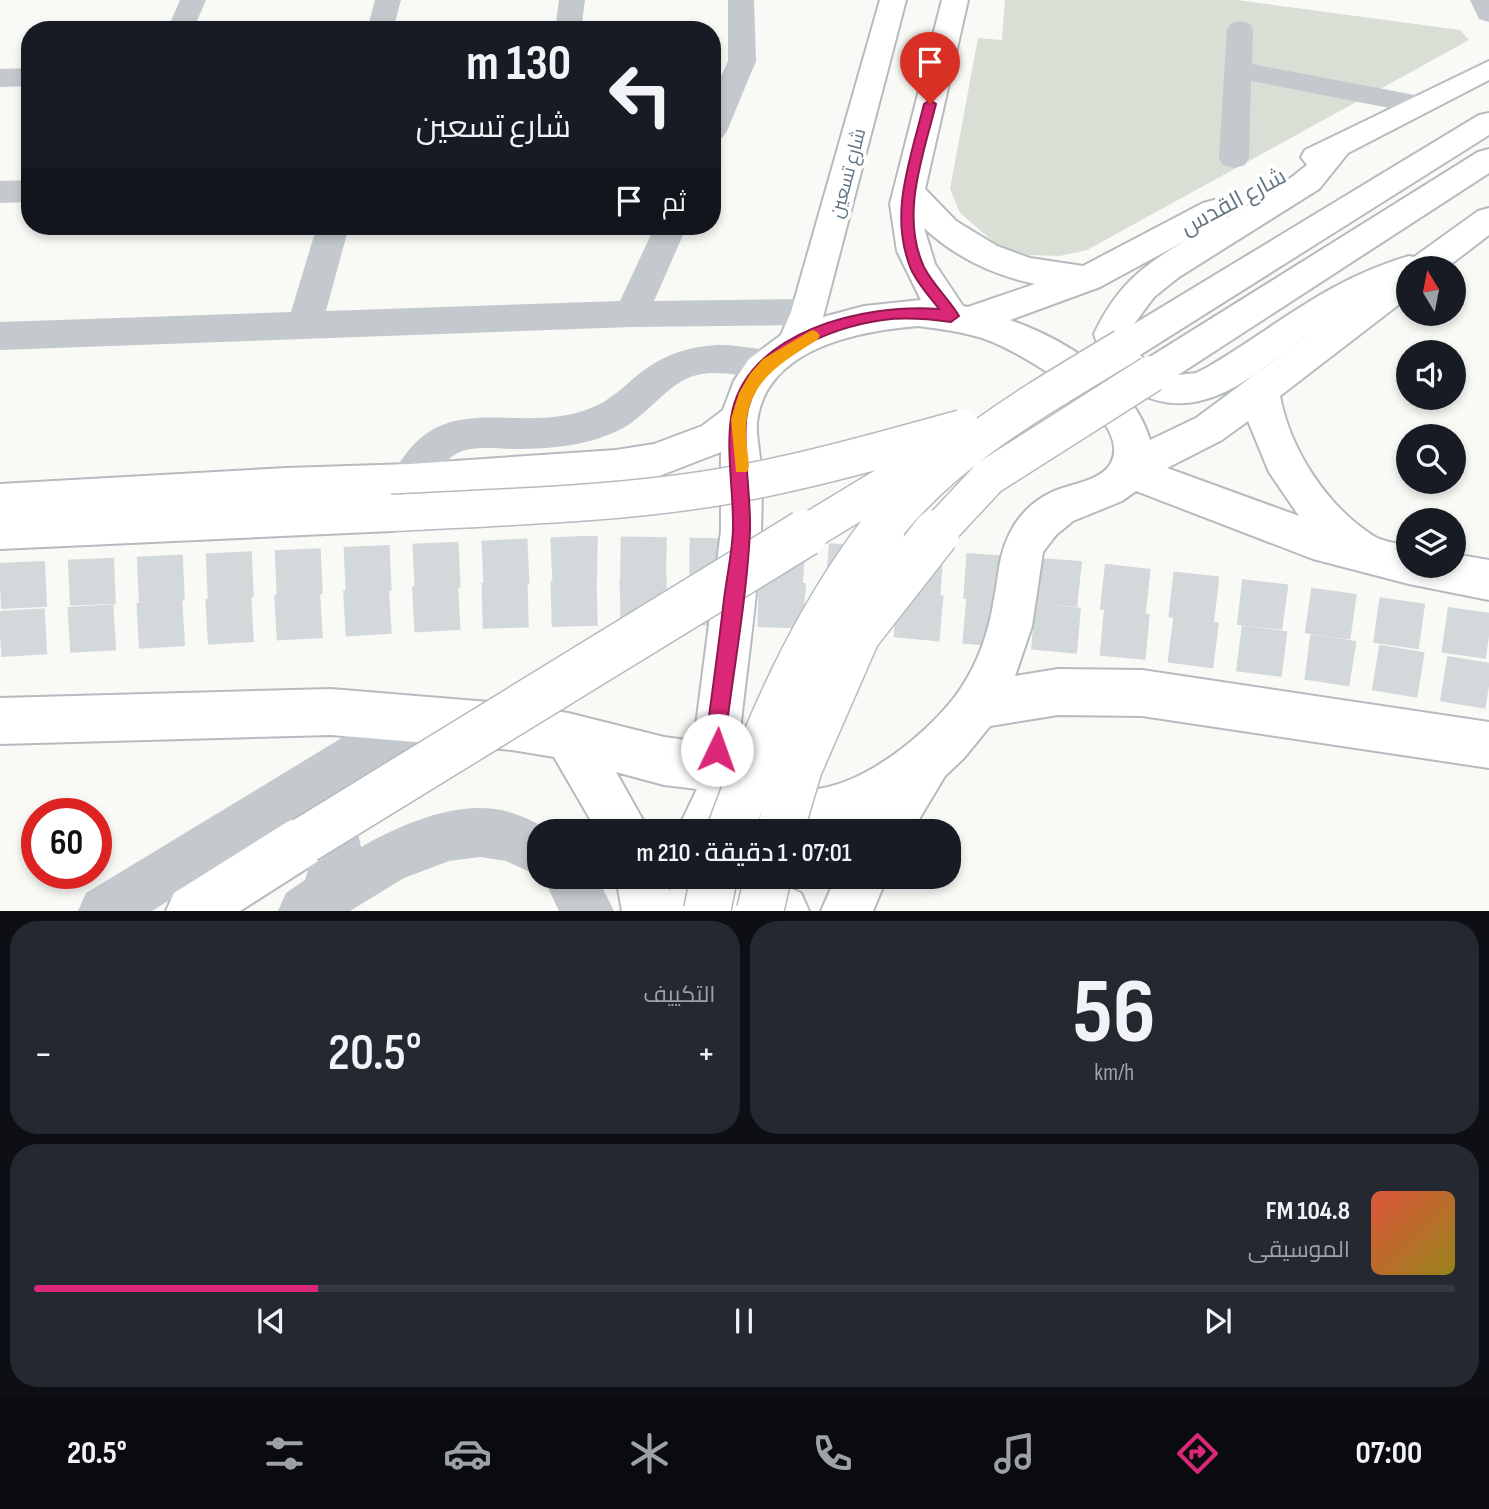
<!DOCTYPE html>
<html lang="ar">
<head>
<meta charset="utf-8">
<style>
	body { margin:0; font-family:"Sofia Sans Condensed",Cairo,sans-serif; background:#242831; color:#f1f3f6; direction:rtl; height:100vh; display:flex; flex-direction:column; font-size:26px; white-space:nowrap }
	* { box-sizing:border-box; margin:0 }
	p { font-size:23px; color:#9ea1a6 }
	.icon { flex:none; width:38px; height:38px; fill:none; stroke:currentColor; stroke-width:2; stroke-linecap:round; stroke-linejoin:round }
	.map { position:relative; height:911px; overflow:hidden; direction:ltr }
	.sheet { display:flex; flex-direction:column; gap:10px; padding:10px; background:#0d0f14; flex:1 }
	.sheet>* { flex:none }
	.hud { position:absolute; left:21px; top:21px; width:700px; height:214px; border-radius:28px; box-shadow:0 4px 10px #0003; direction:rtl; background:#171b24; color:#f1f3f6; overflow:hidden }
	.needle { width:46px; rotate:350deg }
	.tools { position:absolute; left:1396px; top:256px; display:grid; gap:14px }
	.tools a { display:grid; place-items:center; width:70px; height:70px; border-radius:50%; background:#171b24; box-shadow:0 4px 10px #0003; font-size:35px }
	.speed { position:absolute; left:21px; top:798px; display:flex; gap:14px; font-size:35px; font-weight:700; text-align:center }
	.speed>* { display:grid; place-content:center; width:91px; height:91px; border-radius:50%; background:#171b24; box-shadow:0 4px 10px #0003; line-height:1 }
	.speed .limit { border:10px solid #d22; background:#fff; color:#111 }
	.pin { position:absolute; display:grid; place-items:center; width:60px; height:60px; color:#fff; margin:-72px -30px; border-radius:50% 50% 50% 0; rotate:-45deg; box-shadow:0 0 7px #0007 }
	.pin .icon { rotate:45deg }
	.me { position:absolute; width:77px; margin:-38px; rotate:3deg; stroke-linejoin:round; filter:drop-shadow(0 0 5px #0008) }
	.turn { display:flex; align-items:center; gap:24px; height:147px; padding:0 35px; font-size:32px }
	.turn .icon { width:91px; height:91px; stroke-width:2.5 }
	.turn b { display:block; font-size:49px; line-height:60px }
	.then { display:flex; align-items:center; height:66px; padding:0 35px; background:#0003; gap:14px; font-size:26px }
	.big { font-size:52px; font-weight:600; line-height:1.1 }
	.sheet .card { flex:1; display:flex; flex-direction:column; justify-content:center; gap:10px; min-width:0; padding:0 24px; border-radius:28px; background:#242831 }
	.sheet .dial { align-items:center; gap:0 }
	.dial b { font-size:91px; line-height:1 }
	.song { display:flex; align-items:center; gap:21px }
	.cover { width:84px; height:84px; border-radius:10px; background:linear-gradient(135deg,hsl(10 70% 55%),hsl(50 70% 35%)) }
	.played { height:7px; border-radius:4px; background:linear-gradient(90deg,#db2777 20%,#363941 20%) }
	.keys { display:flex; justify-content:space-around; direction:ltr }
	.heat { display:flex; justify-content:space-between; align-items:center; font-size:38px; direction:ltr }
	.sheet .tiles { flex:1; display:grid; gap:10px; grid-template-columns:1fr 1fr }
	.card:last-child { grid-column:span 2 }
	.trip { position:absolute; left:527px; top:819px; width:434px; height:70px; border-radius:28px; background:#171b24; box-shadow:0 4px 10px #0003; font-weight:600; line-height:70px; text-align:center; direction:rtl }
	.tab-bar { display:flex; height:112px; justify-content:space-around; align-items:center; background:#090b0e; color:#9ea1a6 }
	.tab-bar .icon { width:49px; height:49px }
	.tab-bar .on { color:#db2777 }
	.tab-bar b { font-size:32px; color:#f1f3f6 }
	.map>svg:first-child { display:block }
</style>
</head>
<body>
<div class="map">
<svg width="1489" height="911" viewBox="0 0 1489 911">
	<rect width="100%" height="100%" fill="#f9f9f6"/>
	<polygon fill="#d9dfd5" points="1005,0 1237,0 1460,30 1469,40 1087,250 1060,256 1029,255 1001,248 960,213 950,189 978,38 1002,40"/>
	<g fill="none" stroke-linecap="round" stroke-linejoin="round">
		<g stroke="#d3d8da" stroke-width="46" stroke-dasharray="46 23" stroke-linecap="butt">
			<polyline points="0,586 583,559 770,562 1079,584 1284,607 1489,636"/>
			<polyline points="0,634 472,606 660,601 790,605 1149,637 1323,659 1489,686"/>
		</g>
		<g stroke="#b5bbbf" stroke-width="4">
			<g id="major">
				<path d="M880,0H906L823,317L864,306L921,300L897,251L890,204L942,0H968L925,189L956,221L997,246L1030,258L1083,266L1203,203L1214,200L1225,203L1230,211L1226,218L1274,191L1307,165L1301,157L1305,150L1489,61V80L1348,153L1319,189L1179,277L1154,297L1134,324L1479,115L1489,113V135L1140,355L1145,360L1478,152L1489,149V173L1178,375L1196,373L1206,368C1279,325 1325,281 1409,256L1414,257L1478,211L1489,208V235L1446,268H1409V281L1406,282L1409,294L1406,299L1280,396C1290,449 1326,505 1372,535C1381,542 1398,543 1409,546V565H1454V554L1489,560V600L1409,584L1313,559L1136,491L1122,501L1073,521L1056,535L1043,552L1032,626L1015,676L1058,669L1142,670L1489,722V768L1142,716L1058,715L990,726L964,758L945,776L912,831H859L863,822C825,838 772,838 736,815L728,831H677L697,789L664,785L616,772L649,831H597L554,757L512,750L331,735L0,744V698L331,689L512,704L568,713L664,737L694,741L721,531V452L654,478L616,484L401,498L406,500L412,513L406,526L392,531L0,549V484L287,468L410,464L616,450L654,444L702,426L723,410L734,381L749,359L781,335L791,312ZM924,228C955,257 993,275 1035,284L968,307L963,306L935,264ZM1194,236C1146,263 1118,283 1094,334C1102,361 1116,383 1142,395C1208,425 1262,367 1312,332L1196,418L1150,440C1133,381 1065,339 1010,320L1100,287ZM918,326C941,329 964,332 985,339C1019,351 1135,417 1111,463C1101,482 1067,484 1050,493C1033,501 1018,516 1010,533C998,556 999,576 994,599C989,631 979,661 961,688C929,737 822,825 763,775C747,762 741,752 740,731C747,664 758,596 761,529C762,506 762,482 760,459C759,447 756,434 757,422C766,348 858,331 918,326ZM1248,421L1269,472L1299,516L1167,468L1222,440Z"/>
				<polygon points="305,815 323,822 330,840 323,858 240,911 166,911 174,893 287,822"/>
				<polygon points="616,877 666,877 669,890 697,877 766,877 801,893 809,911 622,911"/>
				<polygon points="836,877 887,877 873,911 821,911"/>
			</g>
		</g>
		<g fill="#c4c9cd" fill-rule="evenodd">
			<polygon points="180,0 206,0 193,30 167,30"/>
			<polygon points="375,0 401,0 393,30 367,30"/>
			<polygon points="559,0 585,0 581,30 555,30"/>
			<polygon points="728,0 754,0 756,61 727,131 722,138 712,140 712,97 728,61"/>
			<polygon points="1470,0 1489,0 1489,22 1479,19"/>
			<polygon points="1240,21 1249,23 1253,29 1252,64 1420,96 1430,99 1434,105 1430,111 1420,114 1251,81 1249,158 1245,165 1234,168 1223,165 1219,158 1227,29 1231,23"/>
			<polygon points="30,68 30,86 0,87 0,69"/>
			<polygon points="30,180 30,202 0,203 0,181"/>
			<polygon points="317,226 349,226 326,311 620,301 655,226 687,226 654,301 808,299 820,303 825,312 820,321 808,325 631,327 0,350 0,322 291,312"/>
			<path d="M728,345L769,350L782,354L787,364L782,374C755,383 725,368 697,375C668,382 649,414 623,428C590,446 551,449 514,449C500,449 485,447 471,449C429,455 437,508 396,493L390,481C438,379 514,439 591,408C610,401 624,386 639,374C665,353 695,344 728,345Z"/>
			<path d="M417,695L433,702L440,718L433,734L339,793L356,825L361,847C404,823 463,797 512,813C526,817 539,825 552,831H539V876L506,861L480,857L449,861L404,878L350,911H278L286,893L305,880C313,855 314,841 299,819L152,911H78L86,893L401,702Z"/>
			<polygon points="543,877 597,877 614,911 559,911"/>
		</g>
		<use href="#major" fill="#fff" fill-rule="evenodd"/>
		<g stroke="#b5bbbf" stroke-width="39" stroke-linecap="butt">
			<g id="major-bridge-far1">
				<path d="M392,513C501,507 612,505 720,487C802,473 882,450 962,428"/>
				<polyline points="803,535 899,477 965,451"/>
				<path d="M880,535C942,452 1037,400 1124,347"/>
				<polyline points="935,535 989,477 1151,374"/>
			</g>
		</g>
		<g stroke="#b5bbbf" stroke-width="49" stroke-linecap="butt">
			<g id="major-bridge">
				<path d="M730,831C769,724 812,624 881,533"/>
				<polyline points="780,831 799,767 857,634 936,533"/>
				<polyline points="305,840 805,533"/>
				<polyline points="707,911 714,877"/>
				<polyline points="760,911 768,877"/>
			</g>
		</g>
		<use href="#major-bridge-far1" stroke="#fff" stroke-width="36"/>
		<use href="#major-bridge" stroke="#fff" stroke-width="46"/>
	</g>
	<path fill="#db2777" stroke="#8e194d" stroke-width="2" d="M930,100L936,104C923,156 900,215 924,267C933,285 949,299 959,316L951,322C929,319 905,317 883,320C831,327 752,358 746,420C743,456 751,494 750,531C747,595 734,667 726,731L727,750L724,757L717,760L710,757L707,731C713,687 719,643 724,599C727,576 732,553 733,530C734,495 726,453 731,418C744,331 866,303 939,309C930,297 917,283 911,269C888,214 911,158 924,104Z"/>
	<path fill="#f59e0b" d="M812,330L817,332L820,336L817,340C786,360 753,377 747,418C744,433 748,451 749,467L747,472H736L731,419L739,393L750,374L763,359Z"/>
	<g text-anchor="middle" stroke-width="7" stroke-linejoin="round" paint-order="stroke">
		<g font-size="19" fill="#617684" stroke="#fff">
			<text transform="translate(847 173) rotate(-75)" y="7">شارع تسعين</text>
		</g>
		<g font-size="23" fill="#617684" stroke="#fff">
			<text transform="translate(1233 201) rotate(-28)" y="8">شارع القدس</text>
		</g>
	</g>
</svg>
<div class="tools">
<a><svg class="needle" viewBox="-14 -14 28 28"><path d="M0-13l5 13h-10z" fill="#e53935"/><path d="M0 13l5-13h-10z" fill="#9ea1a6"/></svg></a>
<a><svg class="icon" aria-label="sound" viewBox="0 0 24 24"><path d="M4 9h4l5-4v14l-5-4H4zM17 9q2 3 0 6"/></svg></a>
<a><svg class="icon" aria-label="search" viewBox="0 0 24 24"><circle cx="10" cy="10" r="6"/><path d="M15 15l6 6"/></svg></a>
<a><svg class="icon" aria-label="layers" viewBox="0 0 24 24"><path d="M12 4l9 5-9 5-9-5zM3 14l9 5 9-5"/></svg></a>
</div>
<div class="speed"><div class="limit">60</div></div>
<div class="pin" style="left:930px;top:104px;background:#d93025"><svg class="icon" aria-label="arrive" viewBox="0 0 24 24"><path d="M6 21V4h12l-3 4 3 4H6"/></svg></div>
<svg class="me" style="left:717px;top:750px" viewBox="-20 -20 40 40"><circle r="19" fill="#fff"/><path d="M0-13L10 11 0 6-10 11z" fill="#db2777"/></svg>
<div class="trip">07:01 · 1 دقيقة · 210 m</div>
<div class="hud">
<div class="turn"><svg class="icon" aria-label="left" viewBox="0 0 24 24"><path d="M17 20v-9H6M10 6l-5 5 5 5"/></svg><div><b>130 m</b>شارع تسعين</div></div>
<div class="then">ثم<svg class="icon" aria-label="arrive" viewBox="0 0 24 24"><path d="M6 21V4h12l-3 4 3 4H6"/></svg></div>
</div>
</div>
<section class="sheet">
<div class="tiles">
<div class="card dial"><b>56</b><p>km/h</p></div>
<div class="card"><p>التكييف</p>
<div class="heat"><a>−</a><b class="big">20.5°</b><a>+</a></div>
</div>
<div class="card">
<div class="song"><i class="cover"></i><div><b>104.8 FM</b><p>الموسيقى</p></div></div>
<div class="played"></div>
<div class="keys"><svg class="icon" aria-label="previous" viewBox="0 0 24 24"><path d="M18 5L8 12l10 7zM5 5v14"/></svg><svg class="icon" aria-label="pause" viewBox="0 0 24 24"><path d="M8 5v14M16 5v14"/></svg><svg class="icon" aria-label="next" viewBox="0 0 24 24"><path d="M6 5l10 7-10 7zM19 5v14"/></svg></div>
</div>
</div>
</section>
<nav class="tab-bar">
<b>07:00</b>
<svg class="icon on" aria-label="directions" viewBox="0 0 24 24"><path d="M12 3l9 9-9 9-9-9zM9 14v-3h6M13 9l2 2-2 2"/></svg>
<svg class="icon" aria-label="music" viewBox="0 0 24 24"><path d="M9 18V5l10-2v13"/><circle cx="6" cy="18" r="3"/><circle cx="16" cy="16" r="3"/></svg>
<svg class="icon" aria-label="phone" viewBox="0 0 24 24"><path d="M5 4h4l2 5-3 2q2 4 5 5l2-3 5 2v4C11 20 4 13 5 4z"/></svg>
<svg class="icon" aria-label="climate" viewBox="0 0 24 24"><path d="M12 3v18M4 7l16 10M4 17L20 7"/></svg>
<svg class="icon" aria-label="car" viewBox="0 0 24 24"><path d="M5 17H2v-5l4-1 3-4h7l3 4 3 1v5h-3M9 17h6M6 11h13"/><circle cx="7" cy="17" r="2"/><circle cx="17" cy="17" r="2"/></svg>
<svg class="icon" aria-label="filters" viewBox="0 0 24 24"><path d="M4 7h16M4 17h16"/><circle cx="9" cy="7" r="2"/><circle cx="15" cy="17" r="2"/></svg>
<b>20.5°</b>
</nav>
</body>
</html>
